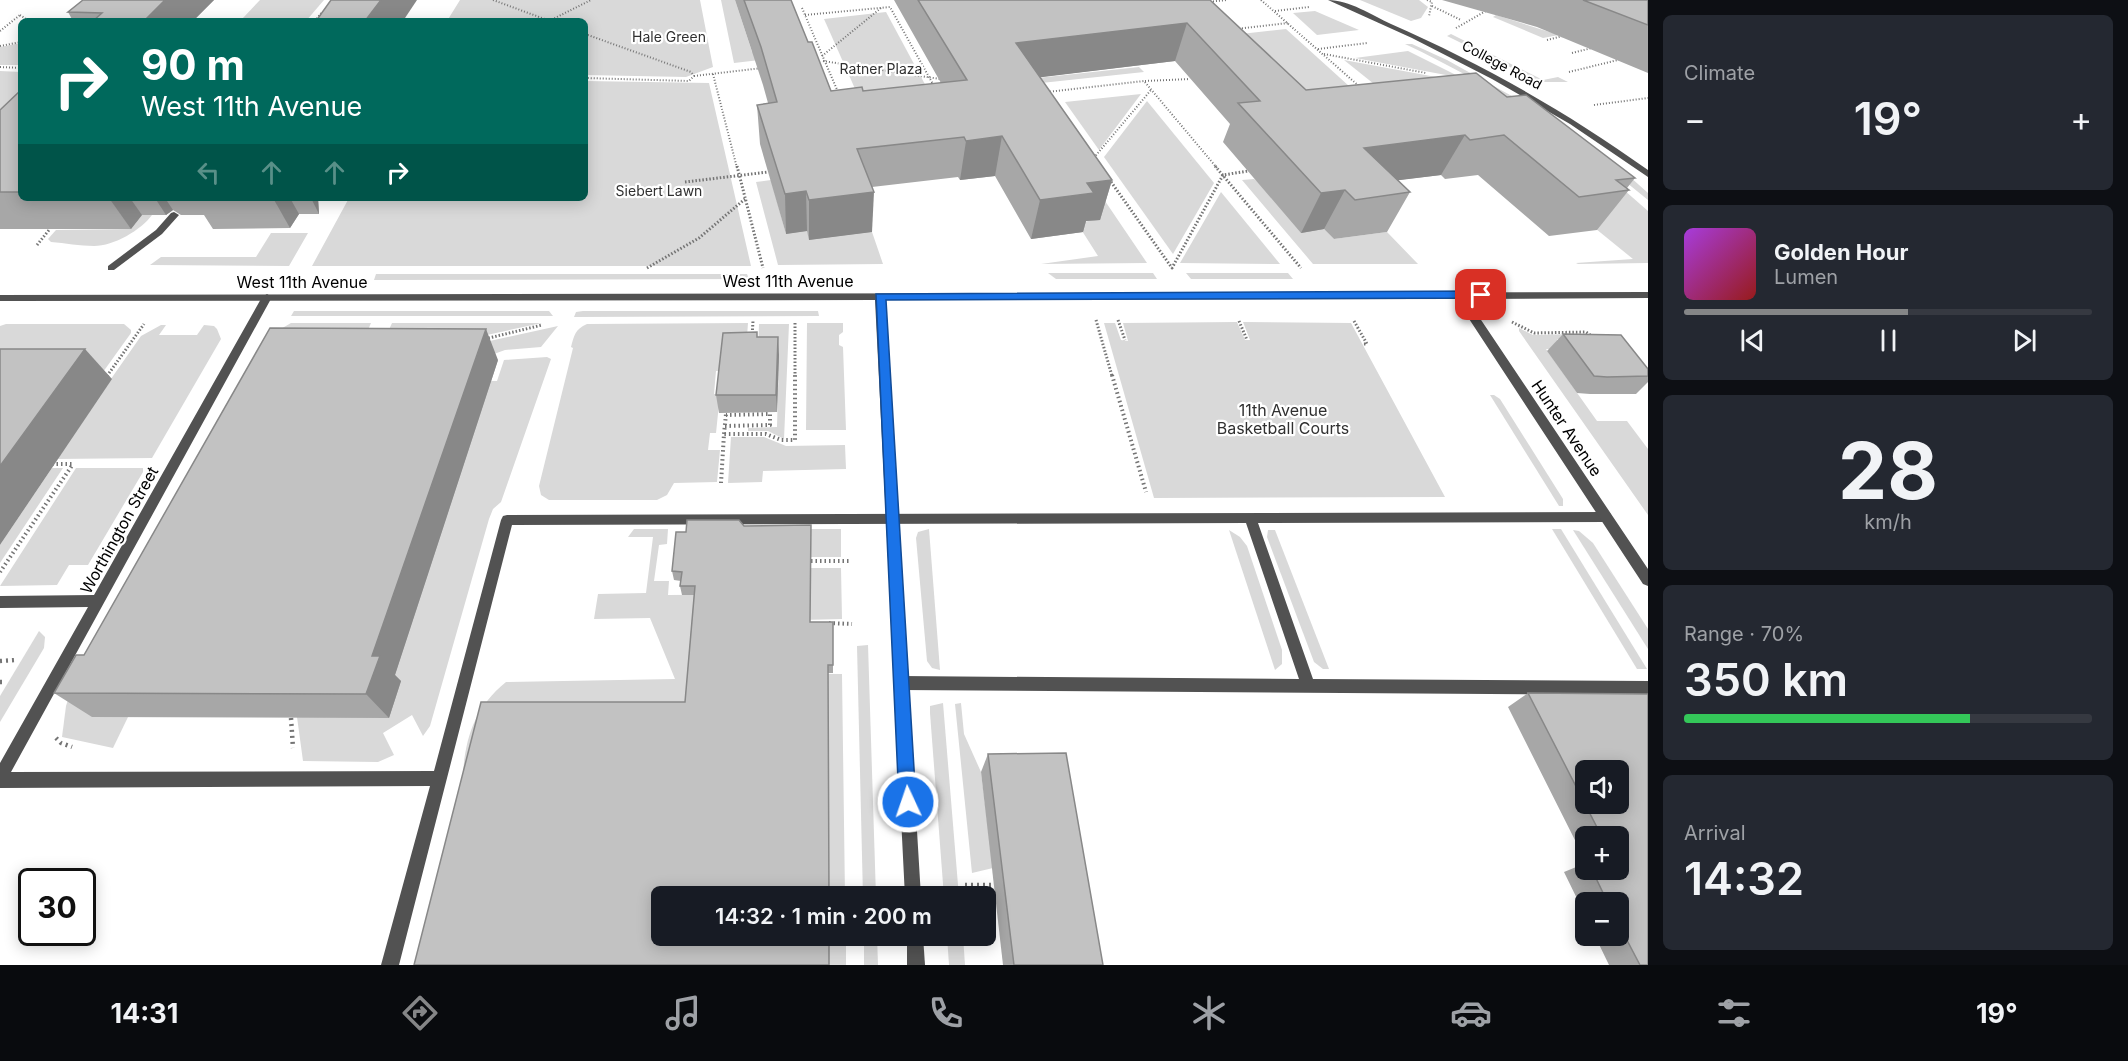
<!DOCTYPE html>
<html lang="en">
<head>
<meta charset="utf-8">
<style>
	body { margin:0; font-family:Inter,sans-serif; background:#242831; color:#f1f3f6; height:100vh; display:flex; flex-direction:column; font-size:22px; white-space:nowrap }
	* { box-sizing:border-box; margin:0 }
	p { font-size:20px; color:#9ea1a6 }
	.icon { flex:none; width:33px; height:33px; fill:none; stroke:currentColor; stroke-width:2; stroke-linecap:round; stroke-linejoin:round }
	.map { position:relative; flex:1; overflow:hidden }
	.sheet { display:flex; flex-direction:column; gap:15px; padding:15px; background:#0d0f14; width:480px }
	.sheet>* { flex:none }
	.guide { position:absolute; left:18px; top:18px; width:570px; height:183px; border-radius:9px; box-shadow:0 3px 15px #0003; background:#00695c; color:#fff; overflow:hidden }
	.controls { position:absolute; left:1575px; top:760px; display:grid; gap:12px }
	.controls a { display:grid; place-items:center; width:54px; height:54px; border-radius:9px; background:#171b24; box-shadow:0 3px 15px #0003; font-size:30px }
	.speed { position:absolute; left:18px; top:868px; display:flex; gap:12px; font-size:30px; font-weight:700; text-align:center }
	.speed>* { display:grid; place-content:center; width:78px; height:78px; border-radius:50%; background:#171b24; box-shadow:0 3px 15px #0003; line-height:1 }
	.speed .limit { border:3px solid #111; border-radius:9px; background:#fff; color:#111 }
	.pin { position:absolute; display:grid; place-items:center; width:51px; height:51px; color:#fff; margin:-26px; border-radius:12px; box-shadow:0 3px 9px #0006 }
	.me { position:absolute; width:66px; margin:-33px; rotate:357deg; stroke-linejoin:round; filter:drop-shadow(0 0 4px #0008) }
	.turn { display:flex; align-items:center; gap:21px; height:126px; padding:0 24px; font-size:27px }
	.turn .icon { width:78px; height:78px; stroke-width:2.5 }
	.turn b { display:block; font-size:42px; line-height:51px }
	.lanes { display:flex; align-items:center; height:57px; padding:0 24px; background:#0003; justify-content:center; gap:30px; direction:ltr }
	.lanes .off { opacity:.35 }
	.big { font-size:45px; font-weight:600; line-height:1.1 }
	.sheet .card { flex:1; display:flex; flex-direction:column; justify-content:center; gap:9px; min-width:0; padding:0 21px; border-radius:9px; background:#242831 }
	.sheet .dial { align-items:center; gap:0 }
	.dial b { font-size:78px; line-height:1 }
	.song { display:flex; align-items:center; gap:18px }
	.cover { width:72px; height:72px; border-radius:9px; background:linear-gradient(135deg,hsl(280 70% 55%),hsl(0 70% 35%)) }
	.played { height:6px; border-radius:3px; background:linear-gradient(90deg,#858687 55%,#363941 55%) }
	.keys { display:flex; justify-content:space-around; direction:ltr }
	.heat { display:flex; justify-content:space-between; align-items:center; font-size:33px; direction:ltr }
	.charge { height:9px; border-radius:4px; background:linear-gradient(90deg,#34c759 70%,#363941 0) }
	.trip { position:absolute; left:651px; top:886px; width:345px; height:60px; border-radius:9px; background:#171b24; box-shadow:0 3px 15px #0003; font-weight:600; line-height:60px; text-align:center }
	.menu { display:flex; height:96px; justify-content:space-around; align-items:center; background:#090b0e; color:#9ea1a6 }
	.menu .icon { width:42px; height:42px }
	.menu .current { color:#858687 }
	.menu b { font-size:27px; color:#f1f3f6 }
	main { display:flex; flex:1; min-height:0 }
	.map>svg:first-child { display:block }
</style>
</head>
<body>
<main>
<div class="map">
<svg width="1648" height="965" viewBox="0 0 1648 965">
	<rect width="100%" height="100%" fill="#fff"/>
	<g fill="#d9d9d9">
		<polygon points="260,0 324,0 306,21 242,19"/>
		<polygon points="460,0 700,0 713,67 686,77 585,75 585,21 447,21"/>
		<polygon points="721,0 735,0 752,52 805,55 734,63"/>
		<polygon points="1360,0 1419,0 1428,7 1421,18 1411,21"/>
		<polygon points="1315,11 1359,30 1317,35 1293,13"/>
		<polygon points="886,12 934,101 864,109 824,19"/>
		<polygon points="1496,15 1559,35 1543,38 1493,17"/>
		<polygon points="1286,29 1360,96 1282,106 1214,37"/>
		<polygon points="1451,34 1543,80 1558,77 1568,82 1540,82 1447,36"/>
		<polygon points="21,43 21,65 0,65 0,47"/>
		<path d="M1405,44H1412L1447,60L1519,100L1629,176L1648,193V200C1573,137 1494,86 1405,44Z"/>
		<polygon points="1408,51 1462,78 1355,58"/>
		<polygon points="1344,60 1474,84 1374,84"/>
		<polygon points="1139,67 1144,72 1032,84 1028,79"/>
		<polygon points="0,71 21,72 21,111 0,111"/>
		<polygon points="585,81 709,83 751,266 312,266 349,198 585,198"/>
		<polygon points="1141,94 1099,150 1065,102"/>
		<polygon points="1147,101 1214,183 1173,254 1104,157"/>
		<polygon points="1082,167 1147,263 1041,264 1098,256 1077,223 1100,219"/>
		<polygon points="1254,179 1324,229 1334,239 1387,232 1418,264 1313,264 1242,180"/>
		<polygon points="771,180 786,234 807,231 810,240 872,232 883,264 778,265 756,182"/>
		<polygon points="1616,183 1648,211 1648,263 1578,264 1576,263 1633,259 1585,220"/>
		<polygon points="1221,192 1280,264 1180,263"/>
		<path d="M142,215H152C141,230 114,246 94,246C80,246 65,243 51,242L48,239L56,230L131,229Z"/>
		<polygon points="271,233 308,233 289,266 150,265 161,257 256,257"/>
		<polygon points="1048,273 1153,273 1157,279 1056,279"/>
		<polygon points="1186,273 1288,273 1293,279 1191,279"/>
		<polygon points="376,274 747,274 749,279 374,280"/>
		<polygon points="294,311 549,311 553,316 291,316"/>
		<polygon points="583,311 818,311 819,316 574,317 576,312"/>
		<polygon points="1237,322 1245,340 1250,340 1243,322 1351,323 1445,497 1154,498 1104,323 1115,323 1121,340 1128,341 1123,323"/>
		<polygon points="291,323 371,323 362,344 267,337"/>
		<polygon points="392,323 542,323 389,356 377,356"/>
		<path d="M748,323L746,350L724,371H716L714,394H720L716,433H710L708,450H720L717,482L674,483L667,495L657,500H549L541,495L539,486L573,348L571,347C574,336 575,329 587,324Z"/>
		<polygon points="807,323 843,323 843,332 839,335 839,345 843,347 846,430 806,430"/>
		<polygon points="6,324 124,324 131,330 131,333 98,379 0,380 0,326"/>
		<polygon points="759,324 789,324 784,439 768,431 748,431 748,428 777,427 779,355 758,355"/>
		<polygon points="161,325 166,325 159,335 197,335 204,325 214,326 217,329 221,339 152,458 55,459 141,336"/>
		<polygon points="558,326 541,347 505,350 494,354 408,359"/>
		<polygon points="1519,328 1533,335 1572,334 1575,339 1557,339 1563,349 1546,349 1597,421 1627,421 1648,449 1648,515 1519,331"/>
		<polygon points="547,357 551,359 501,502 493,509 489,519 430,726 423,736 412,715 383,733 394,755 378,762 303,761 297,717 393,681 491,381 497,381 504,360"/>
		<polygon points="1490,395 1494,395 1500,399 1563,499 1563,506 1559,506"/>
		<polygon points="731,437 764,437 786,446 845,445 846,469 763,471 762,482 728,483"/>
		<polygon points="52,468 63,468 0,563 0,545"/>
		<polygon points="76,468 143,468 143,472 88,565 69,565 57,585 0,586"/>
		<path d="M634,529H668L667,544L659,545L654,581H669L668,595L810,594L811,568H841L842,619L802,620L691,673L842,674L845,897H829L461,811C463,759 463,717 506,682L675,679L650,618L594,619L598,594L646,593L653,537H628Z"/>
		<polygon points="740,529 841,529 841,557 811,557 811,535"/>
		<polygon points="929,529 940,670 932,668 927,661 916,538 918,532"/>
		<polygon points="1552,529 1561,529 1647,669 1637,669"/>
		<polygon points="1229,530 1240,537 1247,546 1282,650 1282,664 1275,670"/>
		<polygon points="1268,530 1275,530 1329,669 1323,669 1314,662 1267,537"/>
		<polygon points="1573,530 1579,531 1593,543 1648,629 1648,649"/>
		<polygon points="39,631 45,637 44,648 0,722 0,696"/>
		<polygon points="868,645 876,897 863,897 857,646"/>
		<polygon points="76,675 128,717 113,748 62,737 66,706"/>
		<polygon points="943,703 959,897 944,897 930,713 930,706"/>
		<polygon points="961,703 964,734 981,772 993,868 972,873 955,704"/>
		<rect x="829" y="936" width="17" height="29"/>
		<polygon points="864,936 877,936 878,965 864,965"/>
		<polygon points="947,936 963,936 965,965 949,965"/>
	</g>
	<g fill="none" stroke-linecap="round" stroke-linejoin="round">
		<g stroke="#747474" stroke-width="2" stroke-dasharray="1 2" stroke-linecap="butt">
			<polyline points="493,0 550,21"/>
			<polyline points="1261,0 1360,87"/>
			<polyline points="1427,0 1432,2 1429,16"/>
			<polyline points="1207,2 1227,0"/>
			<polyline points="1432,6 1461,20"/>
			<polyline points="802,8 838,92"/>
			<polyline points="1275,11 1309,7"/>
			<polyline points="20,15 29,21"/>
			<polyline points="805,15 890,7 934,86"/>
			<polyline points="315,21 322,12"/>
			<polyline points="549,21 591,0"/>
			<polyline points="1456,28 1486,11"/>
			<polyline points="1236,29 1288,23"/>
			<polyline points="0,31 20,15"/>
			<polyline points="585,34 691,72 694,76 689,81 585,78"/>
			<polyline points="1547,40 1563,36"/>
			<polyline points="0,46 21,42"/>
			<polyline points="1318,49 1367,43"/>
			<polyline points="1572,53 1592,48"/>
			<polyline points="1324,54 1426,73"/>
			<polyline points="822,56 881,8"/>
			<polyline points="823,61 940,79"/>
			<polyline points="0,67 21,68"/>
			<polyline points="1569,72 1622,59"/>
			<polyline points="713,74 737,168"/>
			<polyline points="694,76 762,68"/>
			<polyline points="1145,81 1190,79"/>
			<polyline points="1047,92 1144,81 1217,168"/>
			<polyline points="1594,105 1648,98"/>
			<polyline points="1092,160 1151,90"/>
		</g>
		<g stroke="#747474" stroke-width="3" stroke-dasharray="1.5 2" stroke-linecap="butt">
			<polyline points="737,166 763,268"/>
			<polyline points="1215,166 1301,268"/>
			<polyline points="1109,179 1172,268 1223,175 1248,171"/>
			<polyline points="685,182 768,172"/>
			<polyline points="37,245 49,230"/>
			<polyline points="647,268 699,238 745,199"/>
			<polyline points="1096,320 1112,376"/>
			<polyline points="1118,320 1125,340"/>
			<polyline points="1239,321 1247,340"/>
			<polyline points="1354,321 1367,344 1362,344"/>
			<polyline points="1512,322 1534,333 1586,332 1593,337"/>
			<polyline points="795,323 795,376"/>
			<polyline points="752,337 753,321"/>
			<polyline points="485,339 542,325"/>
			<polyline points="107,376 144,324"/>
		</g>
		<g stroke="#747474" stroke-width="4" stroke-dasharray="1.5 3" stroke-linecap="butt">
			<polyline points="1112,375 1146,492"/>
			<polyline points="107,377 108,375"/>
			<polyline points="725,426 770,425 770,414 726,415"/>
			<polyline points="724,434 726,414"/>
			<polyline points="52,464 72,464"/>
			<polyline points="721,483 724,434 766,434 781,440 795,440 795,375"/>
			<polyline points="811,561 851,561"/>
			<polyline points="0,572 73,464"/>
			<polyline points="829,623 852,624"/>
		</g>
		<g stroke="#747474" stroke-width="4.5" stroke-dasharray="2 4" stroke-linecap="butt">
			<polyline points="0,661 16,660"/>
			<polyline points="0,682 3,682"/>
			<polyline points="291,718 293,748"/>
			<polyline points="56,738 61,743 72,747"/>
			<polyline points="965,885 995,885"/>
		</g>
		<g fill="#525252" fill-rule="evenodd">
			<polygon points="174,212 179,215 162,234 114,270 108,270 108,266 156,230 171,213"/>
			<polygon points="267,294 272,297 11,772 434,771 501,520 503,516 507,515 1606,512 1610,513 1612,517 1610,521 1606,522 1258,523 1313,679 1648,681 1648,695 901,690 896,688 894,683 896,678 901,676 1299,679 1246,523 512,525 399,965 381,965 430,786 0,788 0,763 88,607 0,608 0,596 94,595 262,297"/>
		</g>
		<g fill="#525252" fill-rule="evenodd">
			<path d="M1328,0C1349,0 1372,15 1391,24C1482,64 1567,112 1648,170V177L1570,124L1492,79L1412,38Z"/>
			<polygon points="1648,292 1648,298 1467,299 1648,569 1648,586 1643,584 1456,299 885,300 921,897 905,897 875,300 0,301 0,295"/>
			<polygon points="907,936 923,936 925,965 907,965"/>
		</g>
	</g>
	<g fill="#a7a7a7">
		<polygon points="83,0 214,0 193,21 73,21 68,12"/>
		<polygon points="735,0 791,0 808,42 831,91 863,91 941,83 894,0 1210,0 1306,90 1507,97 1635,178 1627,188 1629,190 1597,230 1549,236 1478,175 1445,179 1441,175 1398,180 1410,192 1387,232 1334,239 1324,229 1301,233 1223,142 1230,124 1175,61 1040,77 1112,180 1100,220 1086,221 1083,232 1031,239 995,176 960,180 958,177 872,187 872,232 809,240 807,231 786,234 760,144 757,105 768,103 763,85"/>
		<polygon points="1442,0 1648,0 1648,73 1537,27"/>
		<polygon points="21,90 21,198 318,198 319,214 299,214 290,228 213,229 204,215 181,215 173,210 166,215 142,215 131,229 0,229 0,110"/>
		<polygon points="1563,334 1648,369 1648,382 1636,394 1590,394 1577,393 1547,351"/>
		<polygon points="779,355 777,412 719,413 716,395"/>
		<polygon points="498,360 395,675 401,681 389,718 92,717 54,693 84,655"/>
		<polygon points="676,532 810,622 833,622 833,673 828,673 685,702 694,595 682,595 680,586 681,581 674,580 672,571"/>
		<polygon points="1528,693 1648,694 1648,965 1609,965 1595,936 1618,936 1618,903 1586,903 1586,917 1564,872 1586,863 1586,870 1618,870 1618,837 1586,837 1586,862 1508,707"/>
		<polygon points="988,754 1103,965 1003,965 981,772"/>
	</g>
	<g fill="#888">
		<polygon points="165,0 214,0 193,21 144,21"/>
		<polygon points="381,0 417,0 403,21 365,21"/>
		<polygon points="1187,23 1175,61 1009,81 1016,43"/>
		<polygon points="1465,135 1441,175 1344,187 1364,148"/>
		<polygon points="1002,136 995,176 960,180 966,141"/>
		<polygon points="1112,180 1100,220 1086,221 1083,232 1031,239 1040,200 1087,183"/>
		<polygon points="1345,190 1324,229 1301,233 1321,193"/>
		<polygon points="806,191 807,231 786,234 785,194"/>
		<polygon points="874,192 872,232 809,240 809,200"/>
		<polygon points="109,198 130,198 142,215 131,229"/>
		<polygon points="155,198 165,198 173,210 166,215"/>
		<polygon points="273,198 290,198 299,214 290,228"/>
		<polygon points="311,198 318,198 319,214"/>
		<polygon points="486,329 498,360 395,675 401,681 389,718 366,694 372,656"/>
		<polygon points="778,337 779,355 777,412 776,395"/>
		<polygon points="85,349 112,379 0,545 0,466"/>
	</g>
	<g fill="#c2c2c2" stroke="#888" stroke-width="1.5" fill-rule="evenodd">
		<polygon points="83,0 165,0 144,21 93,21 102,13 68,12"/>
		<polygon points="331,0 381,0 365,21 316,21"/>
		<polygon points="744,0 791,0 808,42 812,42 831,91 862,87 863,91 967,80 918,0 1210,0 1306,90 1476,73 1507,97 1526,95 1635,178 1616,180 1629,190 1579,197 1504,135 1470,140 1465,135 1364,148 1410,192 1355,200 1345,190 1321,193 1238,103 1260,101 1187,23 1016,43 1112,180 1087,183 1094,193 1040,200 1002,136 966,141 964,137 857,149 874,192 809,200 806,191 785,194 757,105 777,102 761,47"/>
		<polygon points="1583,0 1648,0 1648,25"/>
		<polygon points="21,90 21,192 0,192 0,110"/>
		<polygon points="270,328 486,329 372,656 380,656 366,694 54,693 76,655 84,655"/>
		<polygon points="757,332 757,337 778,337 776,395 716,395 723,333"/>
		<polygon points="1563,334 1621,335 1648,369 1648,376 1607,377 1594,376"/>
		<polygon points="0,349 85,349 0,466"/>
		<polygon points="687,520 739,520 744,526 811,525 810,622 833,622 833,665 828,665 829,897 662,897 662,936 829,936 829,965 414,965 481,702 685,702 695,586 680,586 682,572 672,571 676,532 686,532"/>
		<path d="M1528,693L1648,694V965H1640L1618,923V903H1608L1592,870H1618V837H1602ZM1586,771H1618V804H1586Z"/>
		<polygon points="1066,753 1103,965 1014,965 988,754"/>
	</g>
	<polygon fill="#1a73e8" stroke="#114b97" stroke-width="1.5" points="1481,291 1485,293 1485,298 886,300 916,802 914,808 908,811 901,808 899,802 876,294"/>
	<g text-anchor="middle" stroke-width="4.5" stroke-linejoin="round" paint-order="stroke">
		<g font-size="14" fill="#303030" stroke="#fff">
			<text x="669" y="42">Hale Green</text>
			<text x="881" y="74">Ratner Plaza</text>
			<text x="659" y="196">Siebert Lawn</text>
		</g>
		<g font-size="14" fill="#000" stroke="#fff">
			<text transform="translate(1502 65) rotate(28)" y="5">College Road</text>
		</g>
		<g font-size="16" fill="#000" stroke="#fff">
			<text x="788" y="287">West 11th Avenue</text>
			<text x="302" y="288">West 11th Avenue</text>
			<text transform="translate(1567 428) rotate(56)" y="6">Hunter Avenue</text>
			<text transform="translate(119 530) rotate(-61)" y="6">Worthington Street</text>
		</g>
		<g font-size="16" fill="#303030" stroke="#fff">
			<text x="1283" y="416">11th Avenue<tspan x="1283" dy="18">Basketball Courts</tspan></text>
		</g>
	</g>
</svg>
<div class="controls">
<a><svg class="icon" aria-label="sound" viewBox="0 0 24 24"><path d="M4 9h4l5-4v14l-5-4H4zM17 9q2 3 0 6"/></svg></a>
<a>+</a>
<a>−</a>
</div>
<div class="speed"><div class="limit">30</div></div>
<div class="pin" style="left:1481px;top:295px;background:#d93025"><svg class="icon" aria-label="arrive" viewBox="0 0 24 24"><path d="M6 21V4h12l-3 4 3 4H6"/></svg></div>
<svg class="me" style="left:908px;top:802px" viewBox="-20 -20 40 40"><circle r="17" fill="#1a73e8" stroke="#fff" stroke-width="3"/><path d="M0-11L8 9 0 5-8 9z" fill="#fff"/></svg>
<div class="trip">14:32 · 1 min · 200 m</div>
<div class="guide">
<div class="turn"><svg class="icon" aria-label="right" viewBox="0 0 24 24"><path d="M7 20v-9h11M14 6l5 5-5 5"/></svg><div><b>90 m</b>West 11th Avenue</div></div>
<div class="lanes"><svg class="icon off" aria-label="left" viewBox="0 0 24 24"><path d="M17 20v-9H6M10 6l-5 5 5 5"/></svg><svg class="icon off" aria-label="ahead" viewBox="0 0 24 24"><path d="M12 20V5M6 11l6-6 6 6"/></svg><svg class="icon off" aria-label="ahead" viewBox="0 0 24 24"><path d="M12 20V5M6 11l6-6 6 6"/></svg><svg class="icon" aria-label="right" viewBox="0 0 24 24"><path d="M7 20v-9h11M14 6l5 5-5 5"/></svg></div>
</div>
</div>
<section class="sheet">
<div class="card"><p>Climate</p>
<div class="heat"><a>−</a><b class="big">19°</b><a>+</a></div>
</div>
<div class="card">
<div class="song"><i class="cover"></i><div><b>Golden Hour</b><p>Lumen</p></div></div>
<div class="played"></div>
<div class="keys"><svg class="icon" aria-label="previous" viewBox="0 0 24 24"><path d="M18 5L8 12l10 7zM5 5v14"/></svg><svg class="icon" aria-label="pause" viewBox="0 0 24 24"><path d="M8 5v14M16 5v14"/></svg><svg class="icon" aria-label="next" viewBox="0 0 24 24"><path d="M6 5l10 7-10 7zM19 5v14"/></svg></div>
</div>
<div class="card dial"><b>28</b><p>km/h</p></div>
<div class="card"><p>Range · 70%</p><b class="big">350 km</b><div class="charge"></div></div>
<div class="card"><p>Arrival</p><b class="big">14:32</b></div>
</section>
</main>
<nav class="menu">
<b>14:31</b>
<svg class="icon current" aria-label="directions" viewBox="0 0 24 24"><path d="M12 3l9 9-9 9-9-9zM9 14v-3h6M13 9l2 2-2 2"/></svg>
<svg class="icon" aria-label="music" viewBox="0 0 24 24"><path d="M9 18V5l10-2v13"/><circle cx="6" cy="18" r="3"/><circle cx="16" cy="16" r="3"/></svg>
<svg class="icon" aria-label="phone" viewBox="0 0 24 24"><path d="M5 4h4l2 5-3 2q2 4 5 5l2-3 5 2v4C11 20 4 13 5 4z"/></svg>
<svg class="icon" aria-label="climate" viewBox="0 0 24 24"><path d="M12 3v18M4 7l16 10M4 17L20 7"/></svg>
<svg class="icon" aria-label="car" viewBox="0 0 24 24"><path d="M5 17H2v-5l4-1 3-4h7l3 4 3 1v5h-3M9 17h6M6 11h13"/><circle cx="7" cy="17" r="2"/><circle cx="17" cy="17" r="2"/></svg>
<svg class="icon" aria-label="filters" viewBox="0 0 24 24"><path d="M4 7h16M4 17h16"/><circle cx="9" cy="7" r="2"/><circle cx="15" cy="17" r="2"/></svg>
<b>19°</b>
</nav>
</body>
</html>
